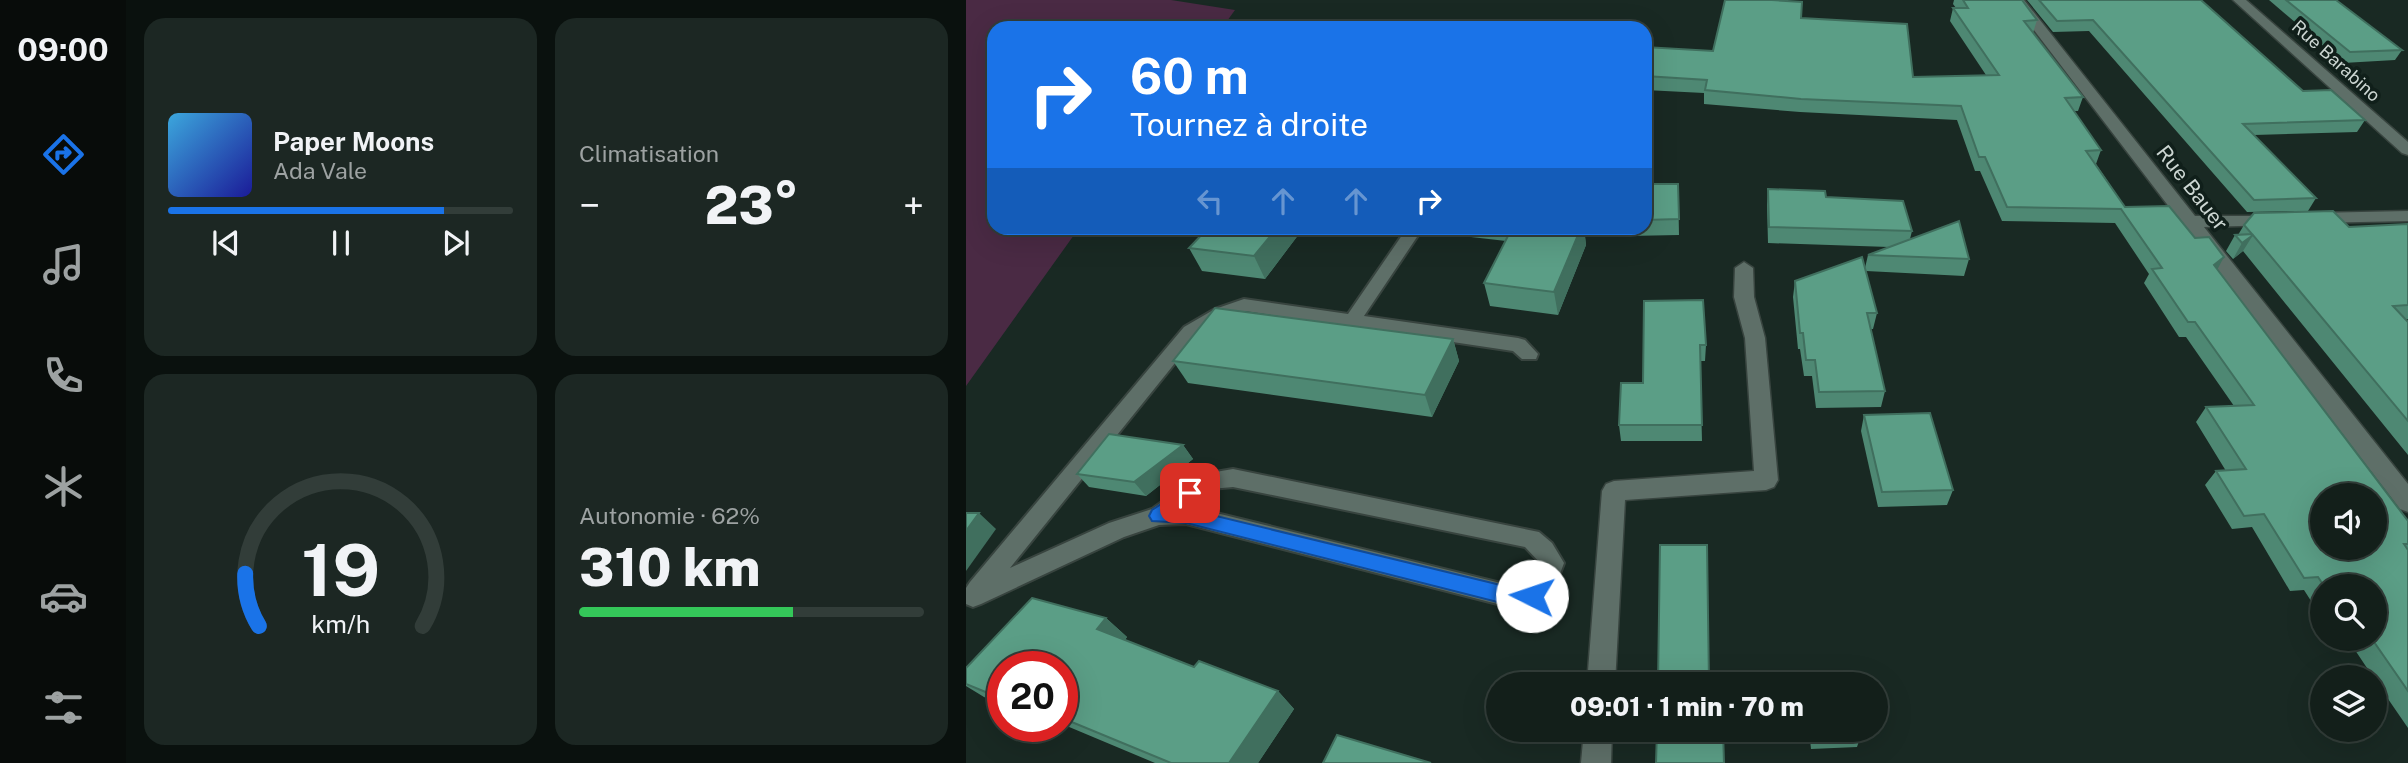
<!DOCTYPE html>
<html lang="fr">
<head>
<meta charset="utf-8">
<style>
	body { margin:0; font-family:"Public Sans",sans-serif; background:#1c2723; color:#f1f3f6; height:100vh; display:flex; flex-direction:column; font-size:26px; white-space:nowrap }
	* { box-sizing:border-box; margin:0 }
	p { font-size:23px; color:#9da2a2 }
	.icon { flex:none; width:38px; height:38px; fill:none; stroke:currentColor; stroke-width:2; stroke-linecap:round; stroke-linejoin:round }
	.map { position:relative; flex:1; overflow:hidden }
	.side { display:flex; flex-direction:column; gap:18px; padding:18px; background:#0a110e; width:840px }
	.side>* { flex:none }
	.hud { position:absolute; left:21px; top:21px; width:665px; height:214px; border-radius:21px; box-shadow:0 7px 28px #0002,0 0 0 2px #323d39; background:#1a73e8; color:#fff; overflow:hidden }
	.controls { position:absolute; left:1344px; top:483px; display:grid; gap:14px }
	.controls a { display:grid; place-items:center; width:77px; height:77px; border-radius:50%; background:#131f1a; box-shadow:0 7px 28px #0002,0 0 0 2px #323d39; font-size:35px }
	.speed { position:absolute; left:21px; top:651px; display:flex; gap:14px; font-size:35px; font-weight:700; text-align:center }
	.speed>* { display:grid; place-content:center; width:91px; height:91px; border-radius:50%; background:#131f1a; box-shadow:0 7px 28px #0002,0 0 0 2px #323d39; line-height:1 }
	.speed .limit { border:10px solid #d22; background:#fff; color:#111 }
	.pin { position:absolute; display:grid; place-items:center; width:60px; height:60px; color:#fff; margin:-30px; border-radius:14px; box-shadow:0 4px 10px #0006 }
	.me { position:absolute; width:77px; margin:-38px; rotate:274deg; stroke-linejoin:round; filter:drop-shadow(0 0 5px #0008) }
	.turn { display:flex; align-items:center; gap:24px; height:147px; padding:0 28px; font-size:32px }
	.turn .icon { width:91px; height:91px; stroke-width:2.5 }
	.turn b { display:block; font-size:49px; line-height:60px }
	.lanes { display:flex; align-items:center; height:66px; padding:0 28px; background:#0003; justify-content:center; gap:35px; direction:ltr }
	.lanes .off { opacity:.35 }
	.big { font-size:52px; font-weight:800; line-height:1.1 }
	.side .card { flex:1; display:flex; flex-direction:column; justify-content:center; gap:10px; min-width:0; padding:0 24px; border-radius:21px; background:#1c2723 }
	.side .dial { align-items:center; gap:0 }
	.dial svg { height:182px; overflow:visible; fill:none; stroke:#323d39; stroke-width:7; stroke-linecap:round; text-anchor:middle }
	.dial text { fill:#f1f3f6; stroke:none }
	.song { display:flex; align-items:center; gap:21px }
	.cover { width:84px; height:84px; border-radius:10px; background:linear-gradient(135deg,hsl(200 70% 55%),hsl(240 70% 35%)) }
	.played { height:7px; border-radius:4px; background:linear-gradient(90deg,#1a73e8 80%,#323d39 80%) }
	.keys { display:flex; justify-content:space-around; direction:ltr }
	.heat { display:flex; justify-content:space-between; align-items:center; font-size:38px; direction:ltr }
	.charge { height:10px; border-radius:5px; background:linear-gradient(90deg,#34c759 62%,#323d39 0) }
	.side .tiles { flex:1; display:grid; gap:18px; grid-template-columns:repeat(2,1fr) }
	.trip { position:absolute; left:520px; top:672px; width:402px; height:70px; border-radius:35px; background:#131f1a; box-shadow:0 7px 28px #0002,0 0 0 2px #323d39; font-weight:800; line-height:70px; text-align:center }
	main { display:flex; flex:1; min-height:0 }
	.tabs { display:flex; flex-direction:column; width:126px; justify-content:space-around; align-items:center; background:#080c0a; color:#9da2a2 }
	.tabs .icon { width:49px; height:49px }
	.tabs .active { color:#1a73e8 }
	.tabs b { font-size:32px; color:#f1f3f6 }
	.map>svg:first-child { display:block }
</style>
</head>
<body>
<main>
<nav class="tabs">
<b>09:00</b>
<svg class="icon active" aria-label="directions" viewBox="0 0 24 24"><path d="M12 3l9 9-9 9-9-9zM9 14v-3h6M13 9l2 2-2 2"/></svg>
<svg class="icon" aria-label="music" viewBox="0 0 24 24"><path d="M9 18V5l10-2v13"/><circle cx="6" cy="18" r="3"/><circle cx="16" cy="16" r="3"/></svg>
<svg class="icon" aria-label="phone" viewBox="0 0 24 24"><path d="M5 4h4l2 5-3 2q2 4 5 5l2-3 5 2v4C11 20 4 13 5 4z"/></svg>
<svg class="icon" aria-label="climate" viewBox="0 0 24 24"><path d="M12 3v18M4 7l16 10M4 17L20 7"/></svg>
<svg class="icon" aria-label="car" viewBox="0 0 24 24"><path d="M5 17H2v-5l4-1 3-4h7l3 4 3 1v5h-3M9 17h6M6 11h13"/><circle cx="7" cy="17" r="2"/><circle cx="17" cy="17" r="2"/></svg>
<svg class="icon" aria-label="filters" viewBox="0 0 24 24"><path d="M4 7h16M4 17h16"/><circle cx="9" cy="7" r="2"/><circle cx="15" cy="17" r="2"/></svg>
</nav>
<section class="side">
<div class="tiles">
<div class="card">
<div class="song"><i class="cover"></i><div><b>Paper Moons</b><p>Ada Vale</p></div></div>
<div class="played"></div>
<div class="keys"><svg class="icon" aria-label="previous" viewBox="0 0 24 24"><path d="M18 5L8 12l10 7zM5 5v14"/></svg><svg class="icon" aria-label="pause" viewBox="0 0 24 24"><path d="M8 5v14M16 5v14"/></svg><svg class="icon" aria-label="next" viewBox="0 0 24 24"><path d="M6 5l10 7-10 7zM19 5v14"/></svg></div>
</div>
<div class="card"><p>Climatisation</p>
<div class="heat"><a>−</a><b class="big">23°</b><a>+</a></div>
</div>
<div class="card dial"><svg viewBox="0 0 100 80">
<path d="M14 69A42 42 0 1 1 86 69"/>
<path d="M14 69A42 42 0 0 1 8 46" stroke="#1a73e8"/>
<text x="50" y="56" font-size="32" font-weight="700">19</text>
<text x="50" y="72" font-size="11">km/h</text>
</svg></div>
<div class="card"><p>Autonomie · 62%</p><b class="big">310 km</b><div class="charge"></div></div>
</div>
</section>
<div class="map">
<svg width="1442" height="763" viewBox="0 0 1442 763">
	<rect width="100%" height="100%" fill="#192923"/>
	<polygon fill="#4a2a44" points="0,0 205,0 269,10 256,28 28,28 28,228 113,228 0,386"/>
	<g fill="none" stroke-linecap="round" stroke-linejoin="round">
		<g stroke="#38443f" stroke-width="4">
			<path id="service" d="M441,228H457L398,316L552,338L559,340L572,354L570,359H556L547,351L279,311L261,317L230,337L44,568L143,523L186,509L232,475L267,469L573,532L586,543L598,563C589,589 579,603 551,609L220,524L193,525L158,537L15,604L7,607L0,604V588L4,582L218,327L249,309L278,299L382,314ZM267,487L559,547L575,564L566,580L551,587L222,506L245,489Z"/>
		</g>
		<g stroke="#38443f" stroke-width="3">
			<g id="minor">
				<polygon points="1045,0 1058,0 1229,216 1315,216 1318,220 1315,224 1309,225 1238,227 1442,484 1442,512 1434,509"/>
				<polygon points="1267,0 1280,0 1442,142 1442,155 1436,153"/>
				<polygon points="1442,211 1442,221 1348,223 1339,218 1348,213"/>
				<polygon points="778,262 787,268 788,297 799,338 812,480 808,487 800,490 659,500 649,684 621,684 636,491 640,484 648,481 788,471 779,338 768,297 769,268"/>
				<polygon points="618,730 646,730 645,763 615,763"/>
			</g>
		</g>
		<use href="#service" fill="#5e6f68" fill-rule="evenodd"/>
		<use href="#minor" fill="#5e6f68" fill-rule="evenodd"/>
	</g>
	<g fill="#4e8873">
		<polygon points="988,0 1056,0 1071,20 1067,33 1117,97 1112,111 1108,111 1135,150 1130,164 1159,207 1251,269 1442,521 1442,728 1409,680 1409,677 1407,677 1389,650 1377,651 1369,639 1409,639 1409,586 1356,586 1356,618 1338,590 1324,591 1286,527 1266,529 1239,485 1250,471 1260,471 1230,422 1240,407 1268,406 1220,337 1213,337 1178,283 1183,274 1149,223 1036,221 1014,171 1009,171 991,120 834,112 738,104 738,93 679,90 679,47 747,51 835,18 947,77 1020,75 984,21 987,8 990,8 987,4"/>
		<polygon points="1061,0 1235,0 1337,91 1399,120 1391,132 1288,135 1350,198 1342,211 1281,212 1123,31 1087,32"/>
		<polygon points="1303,0 1370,0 1436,50 1429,60 1377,63"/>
		<polygon points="679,184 712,184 713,235 662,236 661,228 679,228"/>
		<polygon points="802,189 860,197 946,231 944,239 1003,259 998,276 900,271 911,313 907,329 905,329 919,391 915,407 850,408 846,376 838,376 834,349 832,349 827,297 829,281 899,268 902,255 923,247 802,243 801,205"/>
		<polygon points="1442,224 1442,319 1439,320 1442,322 1442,455 1277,251 1267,259 1260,251 1269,235 1272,235 1278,225 1383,227"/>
		<polygon points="242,228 343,228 336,230 299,279 236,271 223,248"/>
		<polygon points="503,228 618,228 620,245 592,315 524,306 518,283 540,241 505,237"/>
		<polygon points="678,301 740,345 739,361 734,361 736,441 655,441 653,425 677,383"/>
		<polygon points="487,339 493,361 466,417 222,383 207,361"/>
		<polygon points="898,415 987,490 981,505 912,507 895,431"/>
		<polygon points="217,445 227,459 180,496 123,487 111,474"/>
		<polygon points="140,618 161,637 159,640 228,667 312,691 328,709 292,763 189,763 96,724 96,667 37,667 37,705 18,697 0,686 0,668"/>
		<polygon points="843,730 891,730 893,741 891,747 845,749"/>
	</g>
	<g fill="#406f5e">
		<polygon points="311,228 343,228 336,230 299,279 288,256"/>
		<polygon points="615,228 618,228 620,245 592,315 588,292"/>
		<polygon points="1287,235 1277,251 1267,259 1276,243"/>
		<polygon points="1258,257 1250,272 1248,265"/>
		<polygon points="487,339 493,361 466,417 459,395"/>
		<polygon points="217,445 227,459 180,496 168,482"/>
		<polygon points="13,513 30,529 0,571 0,531"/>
		<polygon points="140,618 161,637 152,648 131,629"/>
		<polygon points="27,689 37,695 37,702 22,693"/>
		<polygon points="312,691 328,709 292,763 263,763"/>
	</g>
	<g fill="#5b9e86" stroke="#406f5e" stroke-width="2" fill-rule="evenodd">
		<path d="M759,0H806L836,2L835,18L941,24L947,77L1033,75L987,8H1002L997,0H1056L1071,20L1058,21L1117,97L1099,98L1135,150L1120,151L1159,207L1203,206L1229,238L1243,237L1258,257L1248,265L1442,521V544H1438L1442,550V691L1406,639H1409V586H1358L1352,577L1338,578L1298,514L1278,516L1250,471L1280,469L1240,407L1288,405L1229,322H1222L1186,269L1196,268L1155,209L1041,207L1019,157H1013L995,106L835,99L739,90L741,80L679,76V47L747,51ZM1356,495H1409V548H1356Z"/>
		<polygon points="1073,0 1235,0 1337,91 1365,90 1399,120 1277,124 1350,198 1288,200 1127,20 1091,21"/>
		<polygon points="1320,0 1370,0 1436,50 1384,52"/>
		<polygon points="679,184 712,184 713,219 679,220"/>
		<polygon points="802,189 859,191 860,197 937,201 946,231 803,227"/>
		<polygon points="1367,211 1383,227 1442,224 1442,305 1427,306 1442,322 1442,421 1287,235 1276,243 1269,235 1286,234 1278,225 1288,213"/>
		<polygon points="993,221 1003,259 902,255"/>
		<polygon points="242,228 311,228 288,256 223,248"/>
		<polygon points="546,228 615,228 588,292 518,283"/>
		<polygon points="896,257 911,313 901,313 919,391 853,392 849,360 840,360 837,333 834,333 829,281"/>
		<polygon points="737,300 740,345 734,345 736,425 653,425 655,383 677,383 678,301"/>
		<polygon points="249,308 487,339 459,395 207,361"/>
		<polygon points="964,413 987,490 916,492 898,415"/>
		<polygon points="143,434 217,445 168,482 111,474"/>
		<polygon points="0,513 13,513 0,531"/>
		<polygon points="694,545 741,545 743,684 692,684"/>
		<polygon points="66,598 140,618 131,629 228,667 233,661 312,691 263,763 205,763 96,718 96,667 37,667 37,693 27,689 22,693 0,684 0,668"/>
		<polygon points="691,730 757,730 758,763 690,763"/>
		<polygon points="845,730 891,730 893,741 847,743"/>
		<polygon points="371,735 465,763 357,763"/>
	</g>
	<polygon fill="#1a73e8" stroke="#114b97" stroke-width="2" points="224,485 231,487 233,493 217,508 551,589 566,587 573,590 576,596 573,602 551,607 220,523 186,521 183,516 186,510"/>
	<g text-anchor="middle" stroke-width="7" stroke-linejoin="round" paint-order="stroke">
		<g font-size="18" fill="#ccd6d2" stroke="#101f1a">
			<text transform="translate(1370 61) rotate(42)" y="6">Rue Barabino</text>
		</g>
		<g font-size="21" fill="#ccd6d2" stroke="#101f1a">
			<text transform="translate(1226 188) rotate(52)" y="7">Rue Bauer</text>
		</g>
	</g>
</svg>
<div class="controls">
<a><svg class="icon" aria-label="sound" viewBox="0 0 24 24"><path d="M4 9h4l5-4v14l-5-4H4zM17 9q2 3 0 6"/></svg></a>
<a><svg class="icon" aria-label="search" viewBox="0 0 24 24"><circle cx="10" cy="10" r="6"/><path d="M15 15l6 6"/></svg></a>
<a><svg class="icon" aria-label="layers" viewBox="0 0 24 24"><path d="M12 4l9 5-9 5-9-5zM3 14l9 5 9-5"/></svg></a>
</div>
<div class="speed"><div class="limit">20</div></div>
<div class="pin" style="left:224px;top:493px;background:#d93025"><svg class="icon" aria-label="arrive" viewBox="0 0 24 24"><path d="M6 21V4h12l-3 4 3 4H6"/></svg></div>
<svg class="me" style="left:566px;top:596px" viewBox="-20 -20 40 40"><circle r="19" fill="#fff"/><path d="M0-13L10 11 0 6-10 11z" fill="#1a73e8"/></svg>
<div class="trip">09:01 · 1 min · 70 m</div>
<div class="hud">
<div class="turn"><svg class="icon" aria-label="right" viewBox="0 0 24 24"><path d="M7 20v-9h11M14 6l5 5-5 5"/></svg><div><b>60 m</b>Tournez à droite</div></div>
<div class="lanes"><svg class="icon off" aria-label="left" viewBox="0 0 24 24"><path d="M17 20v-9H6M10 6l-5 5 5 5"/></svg><svg class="icon off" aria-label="ahead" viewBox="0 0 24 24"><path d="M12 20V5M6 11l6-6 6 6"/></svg><svg class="icon off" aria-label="ahead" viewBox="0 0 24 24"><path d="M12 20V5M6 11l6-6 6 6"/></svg><svg class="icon" aria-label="right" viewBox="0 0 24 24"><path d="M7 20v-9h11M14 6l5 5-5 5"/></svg></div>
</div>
</div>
</main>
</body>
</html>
